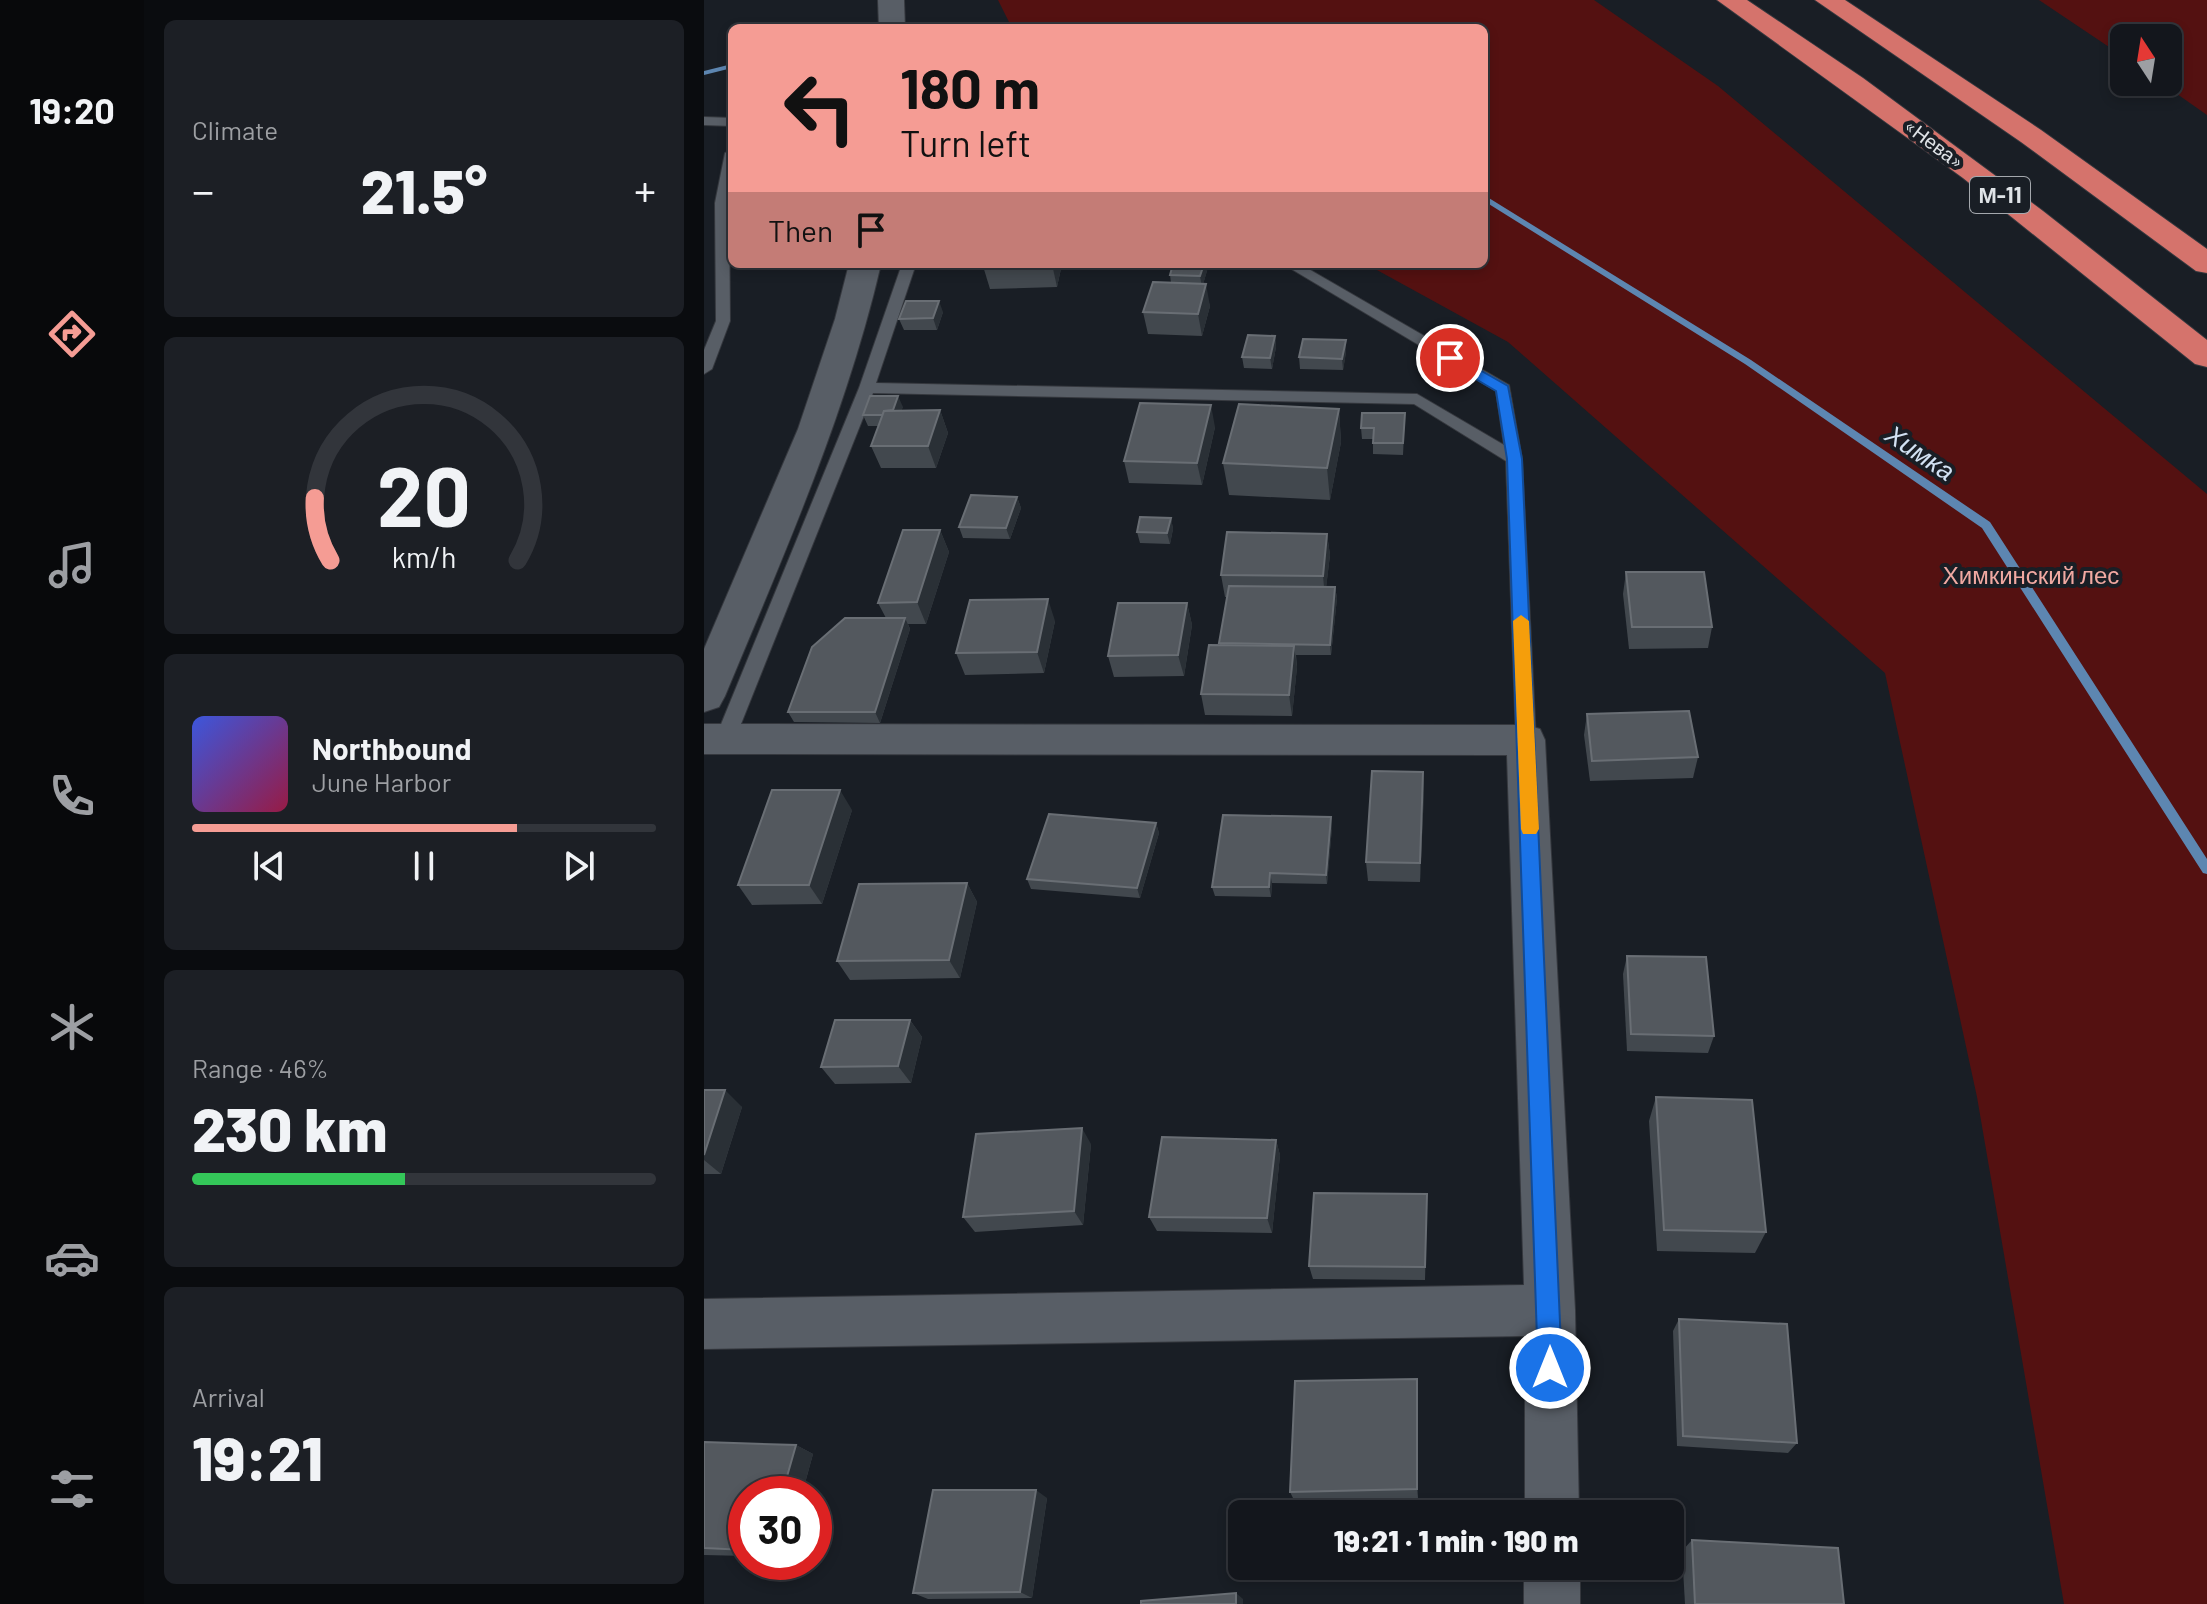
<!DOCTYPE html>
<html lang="en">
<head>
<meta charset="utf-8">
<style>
	body { margin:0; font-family:Barlow,sans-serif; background:#1c1f25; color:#f1f3f6; height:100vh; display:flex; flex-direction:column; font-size:30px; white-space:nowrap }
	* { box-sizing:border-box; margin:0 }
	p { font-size:26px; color:#9d9fa3 }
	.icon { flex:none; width:44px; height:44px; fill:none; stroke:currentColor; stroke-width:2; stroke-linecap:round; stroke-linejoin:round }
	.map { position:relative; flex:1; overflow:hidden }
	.side { display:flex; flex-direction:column; gap:20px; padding:20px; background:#0a0c0f; width:560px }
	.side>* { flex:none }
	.guide { position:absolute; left:24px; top:24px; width:760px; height:244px; border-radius:12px; box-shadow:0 4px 12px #0003,0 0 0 2px #32353b; background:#f59c94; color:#111; overflow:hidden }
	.needle { width:52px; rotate:348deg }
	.fabs { position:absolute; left:1406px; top:24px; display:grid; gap:16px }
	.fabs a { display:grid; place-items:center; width:72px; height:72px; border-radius:12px; background:#13161c; box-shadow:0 4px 12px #0003,0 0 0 2px #32353b; font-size:40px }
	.speed { position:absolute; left:24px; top:1476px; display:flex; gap:16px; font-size:40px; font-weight:700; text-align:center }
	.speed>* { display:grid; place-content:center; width:104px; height:104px; border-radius:50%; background:#13161c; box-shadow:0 4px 12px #0003,0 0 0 2px #32353b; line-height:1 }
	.speed .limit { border:12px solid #d22; background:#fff; color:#111 }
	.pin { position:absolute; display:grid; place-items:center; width:68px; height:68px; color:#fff; margin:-34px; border:4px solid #fff; border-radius:50%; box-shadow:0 2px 8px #0007 }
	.me { position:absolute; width:88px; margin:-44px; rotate:0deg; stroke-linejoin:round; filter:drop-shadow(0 0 6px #0008) }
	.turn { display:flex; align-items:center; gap:28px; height:168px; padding:0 40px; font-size:36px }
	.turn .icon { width:104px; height:104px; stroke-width:2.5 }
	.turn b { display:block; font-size:56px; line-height:68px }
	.then { display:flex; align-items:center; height:76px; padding:0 40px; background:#0003; gap:16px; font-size:30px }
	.big { font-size:60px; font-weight:800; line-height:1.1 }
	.side .tile { flex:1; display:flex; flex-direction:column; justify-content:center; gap:12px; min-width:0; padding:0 28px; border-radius:12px; background:#1c1f25 }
	.side .dial { align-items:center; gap:0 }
	.dial svg { height:208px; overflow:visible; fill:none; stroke:#32353b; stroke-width:7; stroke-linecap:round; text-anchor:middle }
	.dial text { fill:#f1f3f6; stroke:none }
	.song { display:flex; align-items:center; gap:24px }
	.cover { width:96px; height:96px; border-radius:12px; background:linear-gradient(135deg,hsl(230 70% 55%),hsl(340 70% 35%)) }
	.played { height:8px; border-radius:4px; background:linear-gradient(90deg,#f59c94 70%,#32353b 70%) }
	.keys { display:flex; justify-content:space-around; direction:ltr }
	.heat { display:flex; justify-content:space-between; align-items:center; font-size:44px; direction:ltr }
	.charge { height:12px; border-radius:6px; background:linear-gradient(90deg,#34c759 46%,#32353b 0) }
	.trip { position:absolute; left:524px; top:1500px; width:456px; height:80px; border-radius:12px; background:#13161c; box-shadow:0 4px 12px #0003,0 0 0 2px #32353b; font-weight:800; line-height:80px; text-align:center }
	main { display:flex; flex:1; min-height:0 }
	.tab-bar { display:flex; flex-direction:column; width:144px; justify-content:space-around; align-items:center; background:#08090b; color:#9d9fa3 }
	.tab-bar .icon { width:56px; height:56px }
	.tab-bar .selected { color:#f59c94 }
	.tab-bar b { font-size:36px; color:#f1f3f6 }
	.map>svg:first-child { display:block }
</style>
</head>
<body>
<main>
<nav class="tab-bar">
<b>19:20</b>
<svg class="icon selected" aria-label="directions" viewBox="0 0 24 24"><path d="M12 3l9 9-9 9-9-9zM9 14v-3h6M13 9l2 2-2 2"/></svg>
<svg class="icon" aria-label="music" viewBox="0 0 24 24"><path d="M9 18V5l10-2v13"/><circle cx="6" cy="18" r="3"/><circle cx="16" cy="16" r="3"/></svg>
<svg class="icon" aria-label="phone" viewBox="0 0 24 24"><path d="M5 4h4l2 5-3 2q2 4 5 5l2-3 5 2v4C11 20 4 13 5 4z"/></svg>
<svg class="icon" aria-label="climate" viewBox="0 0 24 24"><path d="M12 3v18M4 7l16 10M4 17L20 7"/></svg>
<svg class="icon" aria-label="car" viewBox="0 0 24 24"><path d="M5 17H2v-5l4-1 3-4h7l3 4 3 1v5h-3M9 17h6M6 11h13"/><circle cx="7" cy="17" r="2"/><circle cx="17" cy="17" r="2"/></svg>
<svg class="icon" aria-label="filters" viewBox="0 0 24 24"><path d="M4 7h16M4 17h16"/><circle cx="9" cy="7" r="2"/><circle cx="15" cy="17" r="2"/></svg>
</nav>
<section class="side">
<div class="tile"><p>Climate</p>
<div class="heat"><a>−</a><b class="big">21.5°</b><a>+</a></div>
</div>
<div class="tile dial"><svg viewBox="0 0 100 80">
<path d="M14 69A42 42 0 1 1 86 69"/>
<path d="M14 69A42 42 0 0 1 8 45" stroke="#f59c94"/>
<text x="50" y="56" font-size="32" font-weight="700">20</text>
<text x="50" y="72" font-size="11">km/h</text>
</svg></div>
<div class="tile">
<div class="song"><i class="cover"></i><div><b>Northbound</b><p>June Harbor</p></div></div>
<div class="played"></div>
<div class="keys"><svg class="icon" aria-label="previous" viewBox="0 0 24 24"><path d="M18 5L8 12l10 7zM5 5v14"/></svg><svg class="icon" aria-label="pause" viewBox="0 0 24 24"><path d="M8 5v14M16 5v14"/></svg><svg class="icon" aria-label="next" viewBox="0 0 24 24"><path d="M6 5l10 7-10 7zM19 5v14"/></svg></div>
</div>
<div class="tile"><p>Range · 46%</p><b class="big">230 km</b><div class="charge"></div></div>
<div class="tile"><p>Arrival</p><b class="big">19:21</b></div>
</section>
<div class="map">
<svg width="1503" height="1604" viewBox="0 0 1503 1604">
	<rect width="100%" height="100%" fill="#191e25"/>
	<g fill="#541111">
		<polygon points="294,0 890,0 1014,86 1503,494 1503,1604 1360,1604 1273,1097 1181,673 804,342 662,264 780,264 780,28 308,28"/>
		<polygon points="1335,0 1503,0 1503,115 1456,82 1464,82 1464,38 1420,38 1420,57"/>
	</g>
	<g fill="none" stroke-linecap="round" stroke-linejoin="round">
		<g fill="#5d86b1" fill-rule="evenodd">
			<polygon points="28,64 28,68 0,75 0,71"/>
			<polygon points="780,195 1047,360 1286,522 1503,859 1503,874 1499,873 1278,528 1041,364 780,201"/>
		</g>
		<g stroke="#35383e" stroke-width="2">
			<g id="service">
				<polygon points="0,117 28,118 28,126 0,125"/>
				<polygon points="28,149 25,203 26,321 8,369 0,374 0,350 12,321 11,203 21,153"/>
				<polygon points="198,264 212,264 172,383 713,394 800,445 792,391 579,264 596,264 805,385 818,459 832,740 829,745 815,745 812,740 802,461 710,404 169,393 31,739 28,744 14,744 11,739 155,388"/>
			</g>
		</g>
		<g stroke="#35383e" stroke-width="2">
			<g id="minor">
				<polygon points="0,724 822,725 836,729 841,740 871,1310 875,1514 821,1514 821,1336 0,1349 0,1299 820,1285 803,755 0,754"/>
				<rect x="820" y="1566" width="56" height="38"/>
			</g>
		</g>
		<g stroke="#35383e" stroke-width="2">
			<g id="tertiary">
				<polygon points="174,0 200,0 201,28 175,28"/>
				<path d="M145,264H177C142,415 80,554 21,696L15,707L0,712V649L94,429L131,319Z"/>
			</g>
		</g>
		<g stroke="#35383e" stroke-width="2">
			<g id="motorway">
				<polygon points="1013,0 1043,0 1159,78 1339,211 1503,340 1503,367 1491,364 1259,178"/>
				<polygon points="1111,0 1141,0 1337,130 1503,249 1503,273 1492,271 1317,142"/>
			</g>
		</g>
		<use href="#service" fill="#585e66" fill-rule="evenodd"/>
		<use href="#minor" fill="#585e66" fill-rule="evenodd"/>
		<use href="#tertiary" fill="#585e66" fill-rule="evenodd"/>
		<use href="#motorway" fill="#d5736c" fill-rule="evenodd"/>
	</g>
	<g fill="#42484e">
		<polygon points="358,264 353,287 286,289 279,266"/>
		<polygon points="469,264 505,264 499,284 506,306 498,336 444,334 439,312 467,283 466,275"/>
		<polygon points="239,312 233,330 200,330 195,319"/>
		<polygon points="571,336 572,347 568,369 540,368 538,357"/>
		<polygon points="642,352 639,370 596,369 595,357"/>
		<polygon points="199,407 197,410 236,410 244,433 232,468 177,468 167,446 175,426 164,426 159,415"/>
		<polygon points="635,409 637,442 626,500 525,495 519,463"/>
		<polygon points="701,413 699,455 669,454 669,439 658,439 657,428"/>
		<polygon points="511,427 498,485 425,483 420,461"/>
		<polygon points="313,497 317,508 306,539 259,538 255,527"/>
		<polygon points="467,518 469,529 466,544 436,543 433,532"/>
		<polygon points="236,530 245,552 222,624 204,624 206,629 176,723 90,722 84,712 182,618 174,603"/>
		<polygon points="623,534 626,555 622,587 631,587 633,598 627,655 592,655 593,667 588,716 501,715 497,694 516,645 523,597 521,597 517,575"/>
		<polygon points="922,572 1008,627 1004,648 925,649 919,594"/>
		<polygon points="483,603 488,625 480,676 410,677 404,656"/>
		<polygon points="351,621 340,673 261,675 252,653"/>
		<polygon points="883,714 994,757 989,778 886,781 880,735"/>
		<polygon points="719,772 720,792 716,882 664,881 662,862"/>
		<polygon points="148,810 118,904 48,905 34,885"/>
		<polygon points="452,823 455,833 436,898 327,889 323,879"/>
		<polygon points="628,827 623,884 568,883 567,897 511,896 508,887"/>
		<polygon points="263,883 273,902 256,978 146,980 133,961"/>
		<polygon points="923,956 1010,1036 1004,1053 923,1051 919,974"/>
		<polygon points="206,1020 218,1037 207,1083 131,1084 117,1067"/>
		<polygon points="0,1090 38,1107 17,1174 0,1174"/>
		<polygon points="952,1097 1062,1232 1051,1253 953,1251 945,1121"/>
		<polygon points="572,1140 576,1155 568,1233 453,1231 445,1217"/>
		<polygon points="387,1144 379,1225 271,1232 259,1217"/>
		<polygon points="723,1208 721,1280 609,1279 605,1266"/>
		<polygon points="975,1319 1093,1443 1084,1453 973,1446 969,1331"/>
		<polygon points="713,1379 714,1498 590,1500 586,1492"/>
		<polygon points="0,1442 92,1445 109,1454 98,1494 42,1494 42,1556 0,1555"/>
		<polygon points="343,1498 328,1598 224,1599 209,1593"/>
		<polygon points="988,1540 1140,1604 981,1604 978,1551"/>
	</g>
	<g fill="#2a3036">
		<polygon points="348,264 358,264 353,287"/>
		<polygon points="500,264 505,264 498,288 496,276"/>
		<polygon points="502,284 506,306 498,336 494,314"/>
		<polygon points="235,301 239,312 233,330 229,318"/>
		<polygon points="571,336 572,347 568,369 566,358"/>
		<polygon points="642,340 642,352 639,370 638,359"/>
		<polygon points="194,396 199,407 192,426 187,415"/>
		<polygon points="507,405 511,427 498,485 493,463"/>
		<polygon points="635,409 637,442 626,500 623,468"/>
		<polygon points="236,410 244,433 232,468 224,446"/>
		<polygon points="313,497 317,508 306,539 302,528"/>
		<polygon points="467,518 469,529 466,544 463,533"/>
		<polygon points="236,530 245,552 222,624 213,602"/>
		<polygon points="623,534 626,555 621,598 619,576"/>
		<polygon points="631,587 633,598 627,655 626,645"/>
		<polygon points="344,599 351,621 340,673 333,652"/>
		<polygon points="483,603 488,625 480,676 474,655"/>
		<polygon points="201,618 206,629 176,723 171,712"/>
		<polygon points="590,646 593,667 588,716 585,695"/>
		<polygon points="719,772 720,792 716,882 716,863"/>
		<polygon points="136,790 148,810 118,904 105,885"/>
		<polygon points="627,817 628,827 623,884 622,875"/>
		<polygon points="452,823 455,833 436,898 433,888"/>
		<polygon points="566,873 568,883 567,897 565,887"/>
		<polygon points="263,883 273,902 256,978 245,960"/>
		<polygon points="206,1020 218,1037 207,1083 194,1066"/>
		<polygon points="21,1090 38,1107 17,1174 0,1160 0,1155"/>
		<polygon points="378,1128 387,1144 379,1225 370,1211"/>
		<polygon points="572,1140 576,1155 568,1233 563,1218"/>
		<polygon points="713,1379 714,1390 714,1498 713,1489"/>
		<polygon points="92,1445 109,1454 98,1494 78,1494"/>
		<polygon points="332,1490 343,1498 328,1598 316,1592"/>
		<polygon points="532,1593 539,1599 539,1604 532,1604"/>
	</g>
	<g fill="#53585e" stroke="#696e74" stroke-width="2">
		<polygon points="280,264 348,264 279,266"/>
		<polygon points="469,264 500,264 496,276 466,275"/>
		<polygon points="449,282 502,284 494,314 439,312"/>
		<polygon points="202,301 235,301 229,318 195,319"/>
		<polygon points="544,335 571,336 566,358 538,357"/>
		<polygon points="599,339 642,340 638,359 595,357"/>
		<polygon points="166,396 194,396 189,410 180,411 179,415 159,415"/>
		<polygon points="436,403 507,405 493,463 420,461"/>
		<polygon points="535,404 635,409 623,468 519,463"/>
		<polygon points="236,410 224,446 167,446 180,411"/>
		<polygon points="658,413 701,413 699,443 669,443 670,428 657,428"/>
		<polygon points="267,495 313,497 302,528 255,527"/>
		<polygon points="436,517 467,518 463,533 433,532"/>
		<polygon points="199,530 236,530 213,602 174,603"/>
		<polygon points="523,532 623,534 619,576 517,575"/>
		<polygon points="922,572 1000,572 1008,627 928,627"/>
		<polygon points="525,586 631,587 626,645 515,643"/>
		<polygon points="344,599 333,652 252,653 266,600"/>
		<polygon points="414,603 483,603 474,655 404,656"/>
		<polygon points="141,618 201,618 171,712 84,712 108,647"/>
		<polygon points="505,645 590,646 585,695 497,694"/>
		<polygon points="985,711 994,757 888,761 883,714"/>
		<polygon points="668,771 719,772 716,863 662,862"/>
		<polygon points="68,790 136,790 105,885 34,885"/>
		<polygon points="345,814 452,823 433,888 323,879"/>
		<polygon points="519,815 627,817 622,875 566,873 565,887 508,887"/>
		<polygon points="263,883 245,960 133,961 155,884"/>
		<polygon points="923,956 1002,957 1010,1036 927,1034"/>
		<polygon points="131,1020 206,1020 194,1066 117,1067"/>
		<polygon points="0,1090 21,1090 0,1155"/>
		<polygon points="952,1097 1048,1100 1062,1232 960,1230"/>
		<polygon points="378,1128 370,1211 259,1217 272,1134"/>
		<polygon points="458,1137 572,1140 563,1218 445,1217"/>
		<polygon points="610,1193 723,1194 721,1267 605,1266"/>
		<polygon points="975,1319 1083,1324 1093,1443 979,1436"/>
		<polygon points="713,1379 713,1489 586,1492 591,1381"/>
		<polygon points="0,1442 92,1445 78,1494 42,1494 42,1550 0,1548"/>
		<polygon points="229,1490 332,1490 316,1592 209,1593"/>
		<polygon points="988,1540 1134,1548 1140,1604 991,1604"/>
		<polygon points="532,1593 532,1604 437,1604 437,1601"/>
	</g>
	<polygon fill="#1a73e8" stroke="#114b97" stroke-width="2" points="746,353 804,386 818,459 858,1368 855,1377 846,1380 838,1377 834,1368 803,459 792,391 741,361 739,358"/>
	<polygon fill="#f59e0b" points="817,615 825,621 835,829 832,834 819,834 817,829 809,621"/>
	<g text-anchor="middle" stroke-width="8" stroke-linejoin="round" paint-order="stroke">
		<g font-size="20" fill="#dfe3e7" stroke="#191e25">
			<text transform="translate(1230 144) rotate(37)" y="7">«Нева»</text>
		</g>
		<rect fill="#191e25" stroke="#a4a8ad" stroke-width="2" x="1266" y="177" width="60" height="36" rx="6"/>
		<g font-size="22" font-weight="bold" fill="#dfe3e7">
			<text x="1296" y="203">М-11</text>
		</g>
		<g font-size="24" fill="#f1a9a2" stroke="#191e25">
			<text x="1327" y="584">Химкинский лес</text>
		</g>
		<g font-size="26" font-style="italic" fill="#d3e2f3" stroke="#191e25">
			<text transform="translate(1216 453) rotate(34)" y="9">Химка</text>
		</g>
	</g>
</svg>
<div class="fabs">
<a><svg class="needle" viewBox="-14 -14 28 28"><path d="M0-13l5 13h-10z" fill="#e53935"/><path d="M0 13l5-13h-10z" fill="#9d9fa3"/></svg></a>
</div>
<div class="speed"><div class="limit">30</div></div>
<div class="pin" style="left:746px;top:358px;background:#d93025"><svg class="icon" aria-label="arrive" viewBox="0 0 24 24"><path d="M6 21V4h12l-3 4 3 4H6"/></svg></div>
<svg class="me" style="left:846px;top:1368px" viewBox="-20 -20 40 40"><circle r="17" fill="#1a73e8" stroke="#fff" stroke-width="3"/><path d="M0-11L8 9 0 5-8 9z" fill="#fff"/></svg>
<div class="trip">19:21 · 1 min · 190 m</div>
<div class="guide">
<div class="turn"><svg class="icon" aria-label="left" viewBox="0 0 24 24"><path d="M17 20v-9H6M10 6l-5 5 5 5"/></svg><div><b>180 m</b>Turn left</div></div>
<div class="then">Then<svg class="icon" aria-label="arrive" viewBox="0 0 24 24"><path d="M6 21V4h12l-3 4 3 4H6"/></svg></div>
</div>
</div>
</main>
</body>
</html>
